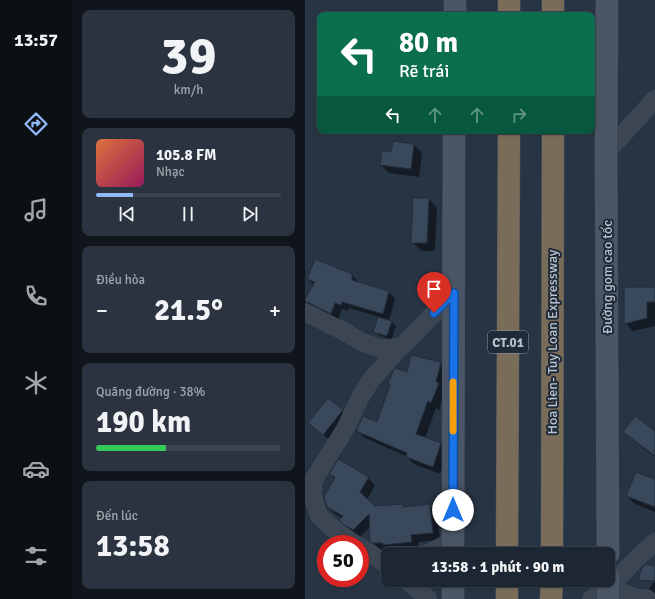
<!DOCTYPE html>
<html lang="vi">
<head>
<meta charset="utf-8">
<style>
	body { margin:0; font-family:Signika,sans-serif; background:#2a333f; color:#f1f3f6; height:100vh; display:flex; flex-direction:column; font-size:15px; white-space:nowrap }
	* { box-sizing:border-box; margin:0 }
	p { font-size:13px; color:#a0a5ac }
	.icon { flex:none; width:22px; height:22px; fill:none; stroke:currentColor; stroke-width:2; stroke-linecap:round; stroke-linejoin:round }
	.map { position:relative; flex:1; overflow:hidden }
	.details { display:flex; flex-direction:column; gap:10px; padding:10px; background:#10151c; width:233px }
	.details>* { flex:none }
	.hud { position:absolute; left:12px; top:12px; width:278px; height:122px; border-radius:8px; box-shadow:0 1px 3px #0004,0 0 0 1px #3b444e; background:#0b6e4f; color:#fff; overflow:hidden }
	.speed { position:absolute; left:12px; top:535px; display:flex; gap:8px; font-size:20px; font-weight:700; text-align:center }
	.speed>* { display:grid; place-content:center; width:52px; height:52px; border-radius:50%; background:#1d2733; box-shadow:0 1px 3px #0004,0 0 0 1px #3b444e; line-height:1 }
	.speed .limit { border:6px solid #d22; background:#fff; color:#111 }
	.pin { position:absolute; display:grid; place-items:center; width:34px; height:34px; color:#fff; margin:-41px -17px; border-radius:50% 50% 50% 0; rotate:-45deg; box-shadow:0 0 4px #0007 }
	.pin .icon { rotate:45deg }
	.me { position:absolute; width:44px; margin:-22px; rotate:0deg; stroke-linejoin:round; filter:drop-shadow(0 0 3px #0008) }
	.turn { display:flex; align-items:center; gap:14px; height:84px; padding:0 16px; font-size:18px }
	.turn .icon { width:52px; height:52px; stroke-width:2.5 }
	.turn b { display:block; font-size:28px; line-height:34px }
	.lanes { display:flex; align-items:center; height:38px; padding:0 16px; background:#0003; justify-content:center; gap:20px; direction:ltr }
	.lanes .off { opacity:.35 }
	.big { font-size:30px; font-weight:700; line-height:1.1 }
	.details .widget { flex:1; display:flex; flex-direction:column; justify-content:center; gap:6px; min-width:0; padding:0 14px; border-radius:8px; background:#2a333f }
	.details .dial { align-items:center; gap:0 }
	.dial b { font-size:52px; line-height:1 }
	.song { display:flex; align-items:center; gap:12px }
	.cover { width:48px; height:48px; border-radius:6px; background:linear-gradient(135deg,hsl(20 70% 55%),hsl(330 70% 35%)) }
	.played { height:4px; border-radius:2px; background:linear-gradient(90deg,#93baf8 20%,#3b444e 20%) }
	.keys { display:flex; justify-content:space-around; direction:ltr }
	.heat { display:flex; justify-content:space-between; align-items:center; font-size:22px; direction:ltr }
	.charge { height:6px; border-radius:3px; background:linear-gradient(90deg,#34c759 38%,#3b444e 0) }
	.trip { position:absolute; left:76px; top:547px; width:234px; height:40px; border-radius:8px; background:#1d2733; box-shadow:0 1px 3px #0004,0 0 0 1px #3b444e; font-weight:700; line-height:40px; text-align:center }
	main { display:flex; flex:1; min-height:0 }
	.tabs { display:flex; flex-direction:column; width:72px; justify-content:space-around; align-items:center; background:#0c1014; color:#a0a5ac }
	.tabs .icon { width:28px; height:28px }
	.tabs .on { color:#93baf8 }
	.tabs b { font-size:18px; color:#f1f3f6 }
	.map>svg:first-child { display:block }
</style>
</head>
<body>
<main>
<nav class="tabs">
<b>13:57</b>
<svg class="icon on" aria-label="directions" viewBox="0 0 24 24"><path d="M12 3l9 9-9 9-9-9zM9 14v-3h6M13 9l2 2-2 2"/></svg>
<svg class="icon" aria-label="music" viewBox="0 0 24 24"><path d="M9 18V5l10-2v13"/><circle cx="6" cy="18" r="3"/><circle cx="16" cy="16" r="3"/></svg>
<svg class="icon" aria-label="phone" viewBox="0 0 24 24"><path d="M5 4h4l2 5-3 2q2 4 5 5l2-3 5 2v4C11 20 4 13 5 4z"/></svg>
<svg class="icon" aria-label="climate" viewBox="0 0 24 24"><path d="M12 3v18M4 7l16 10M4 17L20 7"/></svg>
<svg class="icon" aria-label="car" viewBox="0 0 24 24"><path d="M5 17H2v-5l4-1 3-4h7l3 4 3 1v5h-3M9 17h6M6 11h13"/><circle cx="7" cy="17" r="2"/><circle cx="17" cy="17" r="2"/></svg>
<svg class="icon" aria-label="filters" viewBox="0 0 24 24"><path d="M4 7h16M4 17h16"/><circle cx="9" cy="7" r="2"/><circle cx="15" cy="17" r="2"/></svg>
</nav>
<section class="details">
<div class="widget dial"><b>39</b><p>km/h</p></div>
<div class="widget">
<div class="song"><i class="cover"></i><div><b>105.8 FM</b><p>Nhạc</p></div></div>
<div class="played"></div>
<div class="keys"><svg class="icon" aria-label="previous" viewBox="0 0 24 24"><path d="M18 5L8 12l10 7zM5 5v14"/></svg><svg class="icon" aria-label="pause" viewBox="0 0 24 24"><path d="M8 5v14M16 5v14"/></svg><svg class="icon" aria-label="next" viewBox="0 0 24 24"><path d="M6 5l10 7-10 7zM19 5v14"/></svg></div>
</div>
<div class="widget"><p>Điều hòa</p>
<div class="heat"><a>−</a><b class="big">21.5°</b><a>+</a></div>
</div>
<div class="widget"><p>Quãng đường · 38%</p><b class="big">190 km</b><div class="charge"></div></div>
<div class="widget"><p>Đến lúc</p><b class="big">13:58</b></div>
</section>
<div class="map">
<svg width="350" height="599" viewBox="0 0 350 599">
	<rect width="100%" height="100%" fill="#273444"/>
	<g fill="#0007">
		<polygon points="109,145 117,153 114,177 84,173 76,165 87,153"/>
		<polygon points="124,199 132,208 130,251 116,251 107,242"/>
		<polygon points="47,275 54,282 54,283 84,292 90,299 84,321 87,322 91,326 86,340 74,335 69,331 74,317 44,308 43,311 37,309 33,320 6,309 0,303 9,285 3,279"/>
		<polygon points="350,288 350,326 328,331 320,323"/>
		<polygon points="135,363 143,370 141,391 134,410 131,408 120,438 135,444 143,451 135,474 109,464 101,456 60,438 53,431 73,423 103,374"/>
		<polygon points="37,411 45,419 27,442 13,431 4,422"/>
		<polygon points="319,432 350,433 350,457 328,440"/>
		<polygon points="25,474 63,478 70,485 62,500 70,507 97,505 99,508 124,505 132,512 135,540 113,542 114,549 86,552 84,550 76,550 66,541 65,527 55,537 43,528 35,520 37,518 30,514 23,507 30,479"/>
		<polygon points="350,480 350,512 330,504 322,496"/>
		<polygon points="350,580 350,594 344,589"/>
	</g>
	<g fill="#39485a" stroke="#222d3b">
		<polygon points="88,141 109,144 106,169 75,165 77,151 86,152"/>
		<polygon points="108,198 124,198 122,243 106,243"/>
		<polygon points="10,259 47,274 47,280 84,291 78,314 37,302 36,305 30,303 26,314 4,303 0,302 0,299 10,282 2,279"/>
		<polygon points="319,287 350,287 350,302 342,302 342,318 319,324"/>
		<polygon points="73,317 87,321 82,336 68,332"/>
		<polygon points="106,355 136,362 131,382 134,383 126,403 123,401 111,434 136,443 128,467 101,457 102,453 51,431 58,416 72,422 85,385 83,384 89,369 90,368 102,372"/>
		<polygon points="23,398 38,410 18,435 3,423"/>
		<polygon points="330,416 350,431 350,456 318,432"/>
		<polygon points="33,459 64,477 55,492 70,506 97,504 98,507 125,504 128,533 106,535 107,542 78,545 78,543 67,543 65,542 64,514 48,530 38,524 34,520 38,516 22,507 19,497 30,477 24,474"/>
		<polygon points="331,472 350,479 350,507 321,496"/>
		<polygon points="341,564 350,566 350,581 333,580 337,568"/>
	</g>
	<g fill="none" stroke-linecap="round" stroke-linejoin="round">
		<g stroke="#454f5d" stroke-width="18">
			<g id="minor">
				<polyline points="301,153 350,99"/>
				<polyline points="0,312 38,331 57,342 76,349 95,347 100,343 149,293"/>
				<polyline points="50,544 32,532 14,516 7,494 9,479 40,429 55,398 66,380 95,347"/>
				<polyline points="55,547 83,565"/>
				<polyline points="121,554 148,541"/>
				<polyline points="102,580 123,599"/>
				<polyline points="303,588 332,598 343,599"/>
				<polyline points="286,599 303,588 335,555 350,542"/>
			</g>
		</g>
		<g stroke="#454f5d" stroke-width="23">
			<g id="secondary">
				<polyline points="302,0 301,153 303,554"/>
				<polyline points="150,15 150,0"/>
				<polyline points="148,554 149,131"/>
				<polyline points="148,599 148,580"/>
				<polyline points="303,599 303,576"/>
			</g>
		</g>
		<g stroke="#46515e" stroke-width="23">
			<g id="motorway">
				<polyline points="204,15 204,0"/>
				<polyline points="248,15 248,0"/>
				<polyline points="202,554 204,131"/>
				<polyline points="247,554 248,131"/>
				<polyline points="202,599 202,580"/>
				<polyline points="246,599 247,580"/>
			</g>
		</g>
		<use href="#minor" stroke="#3c4653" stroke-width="17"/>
		<use href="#secondary" stroke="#4a5566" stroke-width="22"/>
		<use href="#motorway" stroke="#796c59" stroke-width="22"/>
	</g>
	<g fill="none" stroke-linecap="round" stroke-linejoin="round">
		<g stroke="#114b97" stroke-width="10">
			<polyline id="route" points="129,313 149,293 148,510"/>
		</g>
		<use href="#route" stroke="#1a73e8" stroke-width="7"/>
		<polyline stroke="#f59e0b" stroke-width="7" points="148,431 148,382"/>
	</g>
	<g text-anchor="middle" stroke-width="4" stroke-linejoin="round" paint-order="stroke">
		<rect fill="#202b39" stroke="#8b94a1" stroke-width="1" x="183" y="331" width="40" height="22" rx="3"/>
		<g font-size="13" font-weight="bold" fill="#b9c1cd">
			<text x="203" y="347">CT.01</text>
		</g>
		<g font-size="14" fill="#b9c1cd" stroke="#202b39">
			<text transform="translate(302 277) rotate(-90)" y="5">Đường gom cao tốc</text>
			<text transform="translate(247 342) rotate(-90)" y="5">Hoa Lien- Tuy Loan Expressway</text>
		</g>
	</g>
</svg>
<div class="speed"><div class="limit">50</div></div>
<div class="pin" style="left:129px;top:313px;background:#d93025"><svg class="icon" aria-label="arrive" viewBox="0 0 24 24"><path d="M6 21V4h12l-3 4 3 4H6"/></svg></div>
<svg class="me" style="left:148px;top:510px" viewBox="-20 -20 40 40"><circle r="19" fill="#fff"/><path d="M0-13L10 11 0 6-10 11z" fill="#1a73e8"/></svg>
<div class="trip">13:58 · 1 phút · 90 m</div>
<div class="hud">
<div class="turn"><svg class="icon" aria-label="left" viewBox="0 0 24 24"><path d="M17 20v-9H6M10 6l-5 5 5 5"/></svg><div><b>80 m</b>Rẽ trái</div></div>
<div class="lanes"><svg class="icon" aria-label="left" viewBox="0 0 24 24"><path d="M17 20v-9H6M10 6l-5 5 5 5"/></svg><svg class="icon off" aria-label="ahead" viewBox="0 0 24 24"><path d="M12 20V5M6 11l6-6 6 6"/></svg><svg class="icon off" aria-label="ahead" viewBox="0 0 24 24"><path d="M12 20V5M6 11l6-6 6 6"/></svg><svg class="icon off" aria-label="right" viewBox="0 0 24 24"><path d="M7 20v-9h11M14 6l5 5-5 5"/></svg></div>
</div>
</div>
</main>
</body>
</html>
